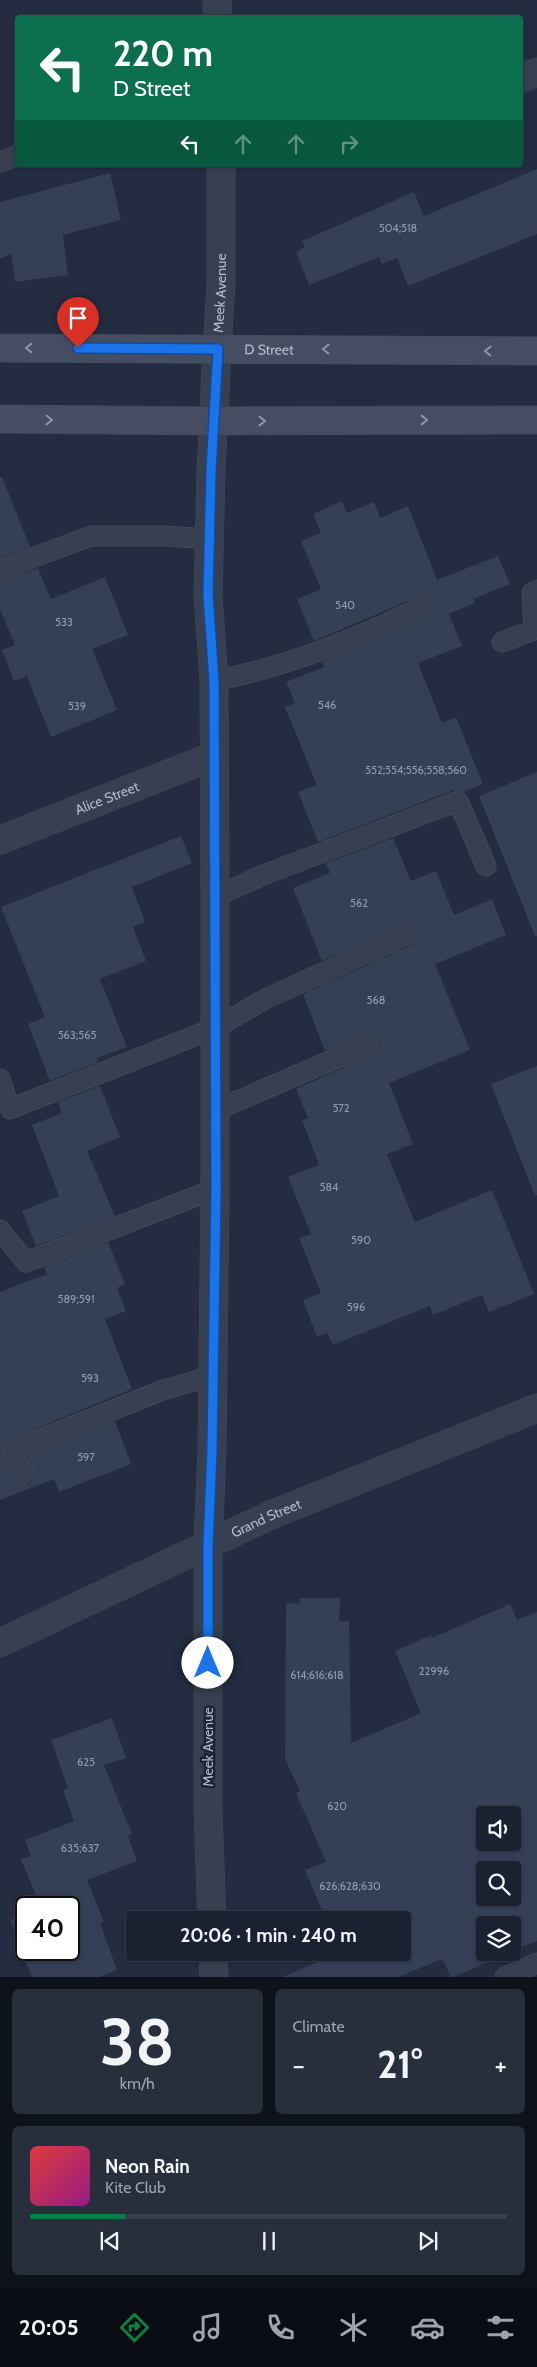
<!DOCTYPE html>
<html lang="en">
<head>
<meta charset="utf-8">
<style>
	body { margin:0; font-family:Cabin,sans-serif; background:#272e3c; color:#f1f3f6; height:100vh; display:flex; flex-direction:column; font-size:19px; white-space:nowrap }
	* { box-sizing:border-box; margin:0 }
	p { font-size:16px; color:#9fa3ab }
	.icon { flex:none; width:28px; height:28px; fill:none; stroke:currentColor; stroke-width:2; stroke-linecap:round; stroke-linejoin:round }
	.map { position:relative; height:1977px; overflow:hidden }
	.sheet { display:flex; flex-direction:column; gap:12px; padding:12px; background:#0e121a; flex:1 }
	.sheet>* { flex:none }
	.top-card { position:absolute; left:15px; top:15px; width:508px; height:152px; border-radius:5px; box-shadow:0 1px 4px #0004,0 0 0 1px #383e4c; background:#0b6e4f; color:#fff; overflow:hidden }
	.fabs { position:absolute; left:476px; top:1806px; display:grid; gap:10px }
	.fabs a { display:grid; place-items:center; width:45px; height:45px; border-radius:5px; background:#1a2130; box-shadow:0 1px 4px #0004,0 0 0 1px #383e4c; font-size:25px }
	.speed { position:absolute; left:15px; top:1896px; display:flex; gap:10px; font-size:25px; font-weight:700; text-align:center }
	.speed>* { display:grid; place-content:center; width:65px; height:65px; border-radius:50%; background:#1a2130; box-shadow:0 1px 4px #0004,0 0 0 1px #383e4c; line-height:1 }
	.speed .limit { border:2px solid #111; border-radius:8px; background:#fff; color:#111 }
	.pin { position:absolute; display:grid; place-items:center; width:42px; height:42px; color:#fff; margin:-51px -21px; border-radius:50% 50% 50% 0; rotate:-45deg; box-shadow:0 0 5px #0007 }
	.pin .icon { rotate:45deg }
	.me { position:absolute; width:55px; margin:-28px; rotate:0deg; stroke-linejoin:round; filter:drop-shadow(0 0 4px #0008) }
	.turn { display:flex; align-items:center; gap:18px; height:105px; padding:0 15px; font-size:22px }
	.turn .icon { width:65px; height:65px; stroke-width:2.5 }
	.turn b { display:block; font-size:35px; line-height:42px }
	.lanes { display:flex; align-items:center; height:48px; padding:0 15px; background:#0003; justify-content:center; gap:25px; direction:ltr }
	.lanes .off { opacity:.35 }
	.big { font-size:38px; font-weight:700; line-height:1.1 }
	.sheet .widget { flex:1; display:flex; flex-direction:column; justify-content:center; gap:8px; min-width:0; padding:0 18px; border-radius:8px; background:#272e3c }
	.sheet .dial { align-items:center; gap:0 }
	.dial b { font-size:65px; line-height:1 }
	.song { display:flex; align-items:center; gap:15px }
	.cover { width:60px; height:60px; border-radius:8px; background:linear-gradient(135deg,hsl(0 70% 55%),hsl(310 70% 35%)) }
	.played { height:5px; border-radius:2px; background:linear-gradient(90deg,#0b8043 20%,#383e4c 20%) }
	.keys { display:flex; justify-content:space-around; direction:ltr }
	.heat { display:flex; justify-content:space-between; align-items:center; font-size:28px; direction:ltr }
	.sheet .tiles { flex:1; display:grid; gap:12px; grid-template-columns:1fr 1fr }
	.widget:last-child { grid-column:span 2 }
	.trip { position:absolute; left:126px; top:1911px; width:285px; height:50px; border-radius:5px; background:#1a2130; box-shadow:0 1px 4px #0004,0 0 0 1px #383e4c; font-weight:700; line-height:50px; text-align:center }
	.dock { display:flex; height:80px; justify-content:space-around; align-items:center; background:#0a0d13; color:#9fa3ab }
	.dock .icon { width:35px; height:35px }
	.dock .current { color:#0b8043 }
	.dock b { font-size:22px; color:#f1f3f6 }
	.map>svg:first-child { display:block }
</style>
</head>
<body>
<div class="map">
<svg width="537" height="1977" viewBox="0 0 537 1977">
	<rect width="100%" height="100%" fill="#232c40"/>
	<g fill="#354057" fill-rule="evenodd">
		<polygon points="537,169 537,234 408,286 397,258 382,264 379,257 309,285 296,252 305,247 302,241 414,192 424,216"/>
		<polygon points="110,173 121,220 63,235 68,275 15,282 11,254 0,259 0,202"/>
		<polygon points="0,477 2,477 30,547 0,558"/>
		<polygon points="342,501 347,513 374,502 380,518 408,506 437,580 498,556 510,584 473,599 475,603 449,614 462,646 418,663 442,723 456,717 483,784 464,792 454,790 318,842 298,792 317,785 285,707 295,703 286,682 324,667 322,662 431,615 437,605 433,596 422,595 314,641 297,599 321,589 301,541 321,533 313,514"/>
		<polygon points="38,568 51,599 105,577 128,635 92,649 117,710 51,737 27,676 14,681 2,650 15,645 0,609 0,581"/>
		<polygon points="537,772 537,936 535,936 479,796"/>
		<polygon points="181,836 192,863 132,887 145,922 133,927 146,961 100,979 127,1047 97,1058 98,1062 50,1081 28,1024 45,1017 1,907"/>
		<polygon points="393,838 411,881 436,871 454,915 492,899 506,935 435,964 470,1050 389,1083 413,1144 387,1154 415,1222 492,1190 534,1294 489,1312 482,1295 433,1315 430,1306 333,1345 327,1333 317,1337 303,1300 321,1293 299,1238 311,1234 288,1177 319,1165 302,1120 308,1118 296,1089 371,1055 378,1046 374,1036 368,1034 325,1051 303,994 414,944 420,935 416,925 405,924 322,961 293,888 330,873 326,863"/>
		<polygon points="537,1066 537,1195 535,1196 491,1084"/>
		<polygon points="100,1086 120,1137 87,1151 115,1216 36,1246 22,1211 59,1196 32,1125 62,1113 58,1102"/>
		<polygon points="108,1242 125,1284 117,1288 126,1311 105,1319 132,1389 9,1440 2,1449 13,1479 17,1483 27,1485 32,1481 34,1475 28,1456 115,1421 131,1464 59,1492 54,1479 0,1500 0,1292 47,1274 44,1267"/>
		<path d="M300,1598H340L339,1621H349L351,1743L421,1713L395,1651L431,1635L432,1638L510,1604L517,1620L537,1612V1941L512,1951V1925H485V1952H510L454,1977H451L442,1959L398,1977H283L340,1952H402V1920H326L305,1870L326,1862L296,1793L300,1791L285,1759L286,1603L299,1604ZM485,1815H512V1842H485ZM485,1870H512V1898H485Z"/>
		<path d="M112,1718L126,1758L104,1765L132,1834L128,1836L137,1861L87,1880L104,1922L100,1923L117,1970L99,1977H32L10,1920L26,1914L22,1904L37,1898L21,1859L31,1856L25,1840L74,1821L63,1790L68,1788L51,1740ZM26,1908H69V1950H26Z"/>
	</g>
	<g fill="none" stroke-linecap="round" stroke-linejoin="round">
		<g stroke="#414859" stroke-width="21">
			<g id="service">
				<polyline points="0,162 18,155"/>
				<polyline points="0,570 91,536 166,536 209,539"/>
				<polyline points="502,642 534,630 532,593 537,590"/>
				<path d="M214,681C290,666 358,638 426,605"/>
				<polyline points="215,897 263,875 458,801 486,866"/>
				<polyline points="0,1079 10,1109 215,1028 267,998 409,934"/>
				<polyline points="214,1111 367,1045"/>
				<polyline points="0,1230 26,1262 215,1189"/>
				<polyline points="23,1474 13,1450 163,1390 213,1376"/>
				<polyline points="505,1977 537,1963"/>
			</g>
		</g>
		<g stroke="#414859" stroke-width="29">
			<g id="minor">
				<polyline points="217,0 218,18"/>
				<polyline points="520,79 537,72"/>
				<path id="s1" d="M217,349L221,284V165"/>
				<path id="s2" d="M0,840L214,756"/>
			</g>
		</g>
		<g stroke="#414859" stroke-width="29">
			<g id="tertiary">
				<path id="s3" d="M0,1643L271,1515L537,1408"/>
				<polyline points="212,1920 208,1810 208,1546 212,1451 215,1189 215,897 214,681 208,595 211,471 217,349"/>
				<polyline points="213,1952 214,1977"/>
			</g>
		</g>
		<g stroke="#414859" stroke-width="29">
			<g id="secondary">
				<path id="s4" d="M0,348L537,351"/>
				<polyline points="0,419 213,421 537,420"/>
			</g>
		</g>
		<use href="#service" stroke="#373f50" stroke-width="19"/>
		<use href="#minor" stroke="#373f50" stroke-width="28"/>
		<use href="#tertiary" stroke="#373f50" stroke-width="28"/>
		<use href="#secondary" stroke="#454d63" stroke-width="28"/>
	</g>
	<defs><path id="oneway-chevron" d="M-2-3.5L2.5 0L-2 3.5" fill="none" stroke-width="1.6" stroke-linecap="round" stroke-linejoin="round" transform="scale(1.25)"/></defs>
	<g stroke="#8d94a7">
		<use href="#oneway-chevron" transform="translate(29 348) rotate(-180)"/>
		<use href="#oneway-chevron" transform="translate(326 349) rotate(-179)"/>
		<use href="#oneway-chevron" transform="translate(488 351) rotate(-179)"/>
		<use href="#oneway-chevron" transform="translate(49 420) rotate(1)"/>
		<use href="#oneway-chevron" transform="translate(424 420)"/>
		<use href="#oneway-chevron" transform="translate(262 421)"/>
	</g>
	<g fill="none" stroke-linecap="round" stroke-linejoin="round">
		<g stroke="#114b97" stroke-width="12">
			<polyline id="route" points="78,348 218,349 211,471 208,595 214,681 216,1189 212,1452 208,1546 208,1663"/>
		</g>
		<use href="#route" stroke="#1a73e8" stroke-width="9"/>
	</g>
	<g text-anchor="middle" stroke-width="5" stroke-linejoin="round" paint-order="stroke">
		<g font-size="11" fill="#929aac">
			<text x="398" y="232">504;518</text>
			<text x="345" y="609">540</text>
			<text x="64" y="626">533</text>
			<text x="327" y="709">546</text>
			<text x="77" y="710">539</text>
			<text x="416" y="774">552;554;556;558;560</text>
			<text x="359" y="907">562</text>
			<text x="376" y="1004">568</text>
			<text x="77" y="1039">563;565</text>
			<text x="341" y="1112">572</text>
			<text x="329" y="1191">584</text>
			<text x="361" y="1244">590</text>
			<text x="76" y="1303">589;591</text>
			<text x="356" y="1311">596</text>
			<text x="90" y="1382">593</text>
			<text x="86" y="1461">597</text>
			<text x="434" y="1675">22996</text>
			<text x="317" y="1679">614;616;618</text>
			<text x="86" y="1766">625</text>
			<text x="337" y="1810">620</text>
			<text x="80" y="1852">635;637</text>
			<text x="350" y="1890">626;628;630</text>
		</g>
		<g font-size="14" fill="#b4bacb" stroke="#1c2435">
			<text dy="5" stroke="none"><textPath href="#s1" startOffset="56">Meek Avenue</textPath></text>
			<text dy="5" stroke="none"><textPath href="#s4" startOffset="269">D Street</textPath></text>
			<text dy="5" stroke="none"><textPath href="#s2" startOffset="115">Alice Street</textPath></text>
			<text dy="5" stroke="none"><textPath href="#s3" startOffset="294">Grand Street</textPath></text>
			<text transform="translate(208 1747) rotate(-90)" y="5">Meek Avenue</text>
		</g>
	</g>
</svg>
<div class="fabs">
<a><svg class="icon" aria-label="sound" viewBox="0 0 24 24"><path d="M4 9h4l5-4v14l-5-4H4zM17 9q2 3 0 6"/></svg></a>
<a><svg class="icon" aria-label="search" viewBox="0 0 24 24"><circle cx="10" cy="10" r="6"/><path d="M15 15l6 6"/></svg></a>
<a><svg class="icon" aria-label="layers" viewBox="0 0 24 24"><path d="M12 4l9 5-9 5-9-5zM3 14l9 5 9-5"/></svg></a>
</div>
<div class="speed"><div class="limit">40</div></div>
<div class="pin" style="left:78px;top:348px;background:#d93025"><svg class="icon" aria-label="arrive" viewBox="0 0 24 24"><path d="M6 21V4h12l-3 4 3 4H6"/></svg></div>
<svg class="me" style="left:208px;top:1663px" viewBox="-20 -20 40 40"><circle r="19" fill="#fff"/><path d="M0-13L10 11 0 6-10 11z" fill="#1a73e8"/></svg>
<div class="trip">20:06 · 1 min · 240 m</div>
<div class="top-card">
<div class="turn"><svg class="icon" aria-label="left" viewBox="0 0 24 24"><path d="M17 20v-9H6M10 6l-5 5 5 5"/></svg><div><b>220 m</b>D Street</div></div>
<div class="lanes"><svg class="icon" aria-label="left" viewBox="0 0 24 24"><path d="M17 20v-9H6M10 6l-5 5 5 5"/></svg><svg class="icon off" aria-label="ahead" viewBox="0 0 24 24"><path d="M12 20V5M6 11l6-6 6 6"/></svg><svg class="icon off" aria-label="ahead" viewBox="0 0 24 24"><path d="M12 20V5M6 11l6-6 6 6"/></svg><svg class="icon off" aria-label="right" viewBox="0 0 24 24"><path d="M7 20v-9h11M14 6l5 5-5 5"/></svg></div>
</div>
</div>
<section class="sheet">
<div class="tiles">
<div class="widget dial"><b>38</b><p>km/h</p></div>
<div class="widget"><p>Climate</p>
<div class="heat"><a>−</a><b class="big">21°</b><a>+</a></div>
</div>
<div class="widget">
<div class="song"><i class="cover"></i><div><b>Neon Rain</b><p>Kite Club</p></div></div>
<div class="played"></div>
<div class="keys"><svg class="icon" aria-label="previous" viewBox="0 0 24 24"><path d="M18 5L8 12l10 7zM5 5v14"/></svg><svg class="icon" aria-label="pause" viewBox="0 0 24 24"><path d="M8 5v14M16 5v14"/></svg><svg class="icon" aria-label="next" viewBox="0 0 24 24"><path d="M6 5l10 7-10 7zM19 5v14"/></svg></div>
</div>
</div>
</section>
<nav class="dock">
<b>20:05</b>
<svg class="icon current" aria-label="directions" viewBox="0 0 24 24"><path d="M12 3l9 9-9 9-9-9zM9 14v-3h6M13 9l2 2-2 2"/></svg>
<svg class="icon" aria-label="music" viewBox="0 0 24 24"><path d="M9 18V5l10-2v13"/><circle cx="6" cy="18" r="3"/><circle cx="16" cy="16" r="3"/></svg>
<svg class="icon" aria-label="phone" viewBox="0 0 24 24"><path d="M5 4h4l2 5-3 2q2 4 5 5l2-3 5 2v4C11 20 4 13 5 4z"/></svg>
<svg class="icon" aria-label="climate" viewBox="0 0 24 24"><path d="M12 3v18M4 7l16 10M4 17L20 7"/></svg>
<svg class="icon" aria-label="car" viewBox="0 0 24 24"><path d="M5 17H2v-5l4-1 3-4h7l3 4 3 1v5h-3M9 17h6M6 11h13"/><circle cx="7" cy="17" r="2"/><circle cx="17" cy="17" r="2"/></svg>
<svg class="icon" aria-label="filters" viewBox="0 0 24 24"><path d="M4 7h16M4 17h16"/><circle cx="9" cy="7" r="2"/><circle cx="15" cy="17" r="2"/></svg>
</nav>
</body>
</html>
